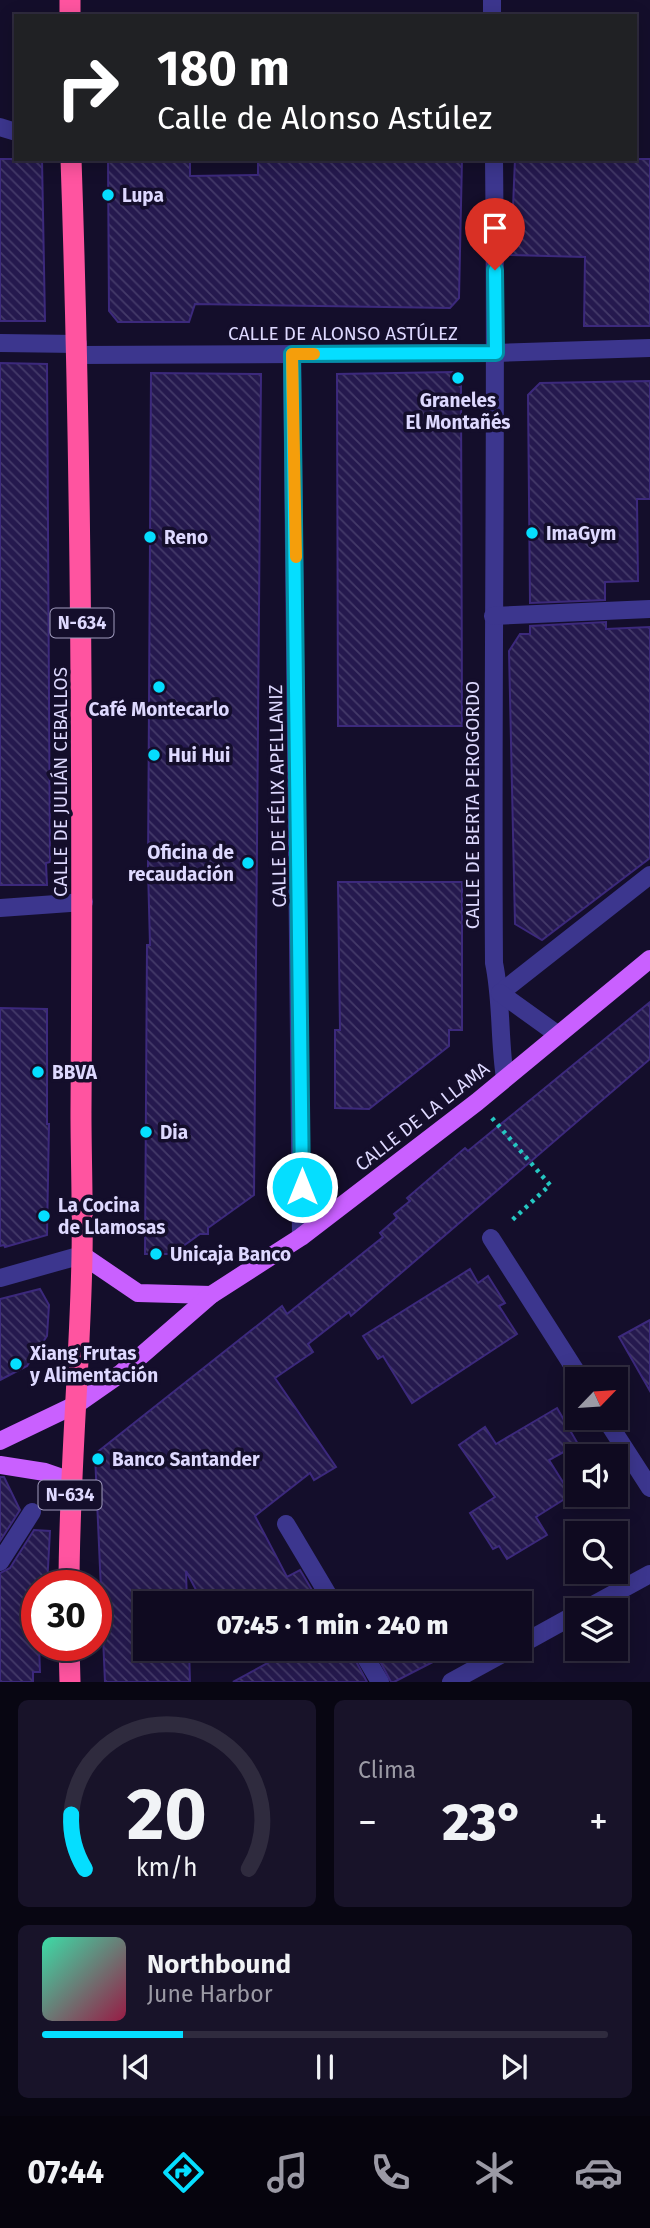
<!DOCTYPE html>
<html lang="es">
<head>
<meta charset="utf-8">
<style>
	body { margin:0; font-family:"Fira Sans",sans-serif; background:#181329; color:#f1f3f6; height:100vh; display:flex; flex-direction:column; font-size:26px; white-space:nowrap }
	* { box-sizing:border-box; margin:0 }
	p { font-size:23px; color:#9b9aa5 }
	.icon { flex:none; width:38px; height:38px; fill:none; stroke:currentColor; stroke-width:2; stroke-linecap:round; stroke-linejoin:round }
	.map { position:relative; height:1682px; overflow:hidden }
	.side { display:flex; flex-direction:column; gap:18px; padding:18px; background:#080612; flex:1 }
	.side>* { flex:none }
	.hud { position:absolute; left:14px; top:14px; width:623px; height:147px; border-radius:0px; box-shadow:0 4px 18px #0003,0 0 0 2px #2f2b3e; background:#202124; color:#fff; overflow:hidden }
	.needle { width:46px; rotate:65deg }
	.fabs { position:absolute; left:565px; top:1367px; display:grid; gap:14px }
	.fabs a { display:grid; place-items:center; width:63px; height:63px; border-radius:0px; background:#0f0a20; box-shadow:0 4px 18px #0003,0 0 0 2px #2f2b3e; font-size:35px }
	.speed { position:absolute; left:21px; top:1570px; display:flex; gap:14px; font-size:35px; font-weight:700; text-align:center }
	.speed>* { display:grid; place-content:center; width:91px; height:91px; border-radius:50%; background:#0f0a20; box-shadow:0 4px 18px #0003,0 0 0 2px #2f2b3e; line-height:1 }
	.speed .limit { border:10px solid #d22; background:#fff; color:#111 }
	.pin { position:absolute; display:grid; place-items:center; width:60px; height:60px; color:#fff; margin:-72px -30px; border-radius:50% 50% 50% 0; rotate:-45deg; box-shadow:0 0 7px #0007 }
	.pin .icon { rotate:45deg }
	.me { position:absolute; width:77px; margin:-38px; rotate:0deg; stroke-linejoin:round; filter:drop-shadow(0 0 5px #0008) }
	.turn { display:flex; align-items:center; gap:24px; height:147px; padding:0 28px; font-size:32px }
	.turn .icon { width:91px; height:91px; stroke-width:2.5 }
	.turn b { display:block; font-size:49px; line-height:60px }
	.big { font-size:52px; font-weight:800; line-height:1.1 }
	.side .tile { flex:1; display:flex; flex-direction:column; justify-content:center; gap:10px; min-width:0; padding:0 24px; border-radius:10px; background:#181329 }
	.side .dial { align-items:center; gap:0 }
	.dial svg { height:182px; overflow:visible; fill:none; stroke:#2f2b3e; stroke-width:7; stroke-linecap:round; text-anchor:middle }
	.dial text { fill:#f1f3f6; stroke:none }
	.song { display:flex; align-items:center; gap:21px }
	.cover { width:84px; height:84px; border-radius:10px; background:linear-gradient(135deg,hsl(160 70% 55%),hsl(340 70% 35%)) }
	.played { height:7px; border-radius:4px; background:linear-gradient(90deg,#05deff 25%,#2f2b3e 25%) }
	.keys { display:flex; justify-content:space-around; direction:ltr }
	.heat { display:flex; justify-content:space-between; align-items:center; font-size:38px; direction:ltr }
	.side .tiles { flex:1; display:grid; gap:18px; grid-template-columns:1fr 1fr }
	.tile:last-child { grid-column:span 2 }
	.trip { position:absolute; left:133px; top:1591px; width:399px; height:70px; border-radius:0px; background:#0f0a20; box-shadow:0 4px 18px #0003,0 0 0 2px #2f2b3e; font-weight:800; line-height:70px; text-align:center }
	.tabs { display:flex; height:112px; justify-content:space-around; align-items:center; background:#06040d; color:#9b9aa5 }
	.tabs .icon { width:49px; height:49px }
	.tabs .selected { color:#05deff }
	.tabs b { font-size:32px; color:#f1f3f6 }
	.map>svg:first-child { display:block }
</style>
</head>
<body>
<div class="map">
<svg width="650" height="1682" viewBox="0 0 650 1682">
	<defs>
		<pattern id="building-back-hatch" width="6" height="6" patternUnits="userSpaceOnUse" patternTransform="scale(1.75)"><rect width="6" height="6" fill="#25194e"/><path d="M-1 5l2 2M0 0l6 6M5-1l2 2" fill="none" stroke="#443a69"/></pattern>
	</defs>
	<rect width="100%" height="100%" fill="#140e2b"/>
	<g fill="url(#building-back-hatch)" stroke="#3c297c" stroke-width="2">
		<polygon points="0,159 42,159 45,321 0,321"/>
		<polygon points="108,159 190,159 190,176 258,175 258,159 462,159 459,298 450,308 195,304 189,322 118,322 109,311"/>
		<polygon points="515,159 650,159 650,326 584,326 585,257 511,255"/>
		<polygon points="0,363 47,364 50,862 46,863 47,885 0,885"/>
		<polygon points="454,372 461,382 462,726 338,726 337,374"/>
		<polygon points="151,373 261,374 254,1195 208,1228 208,1234 200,1234 172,1254 145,1254 147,945 150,945 148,869"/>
		<polygon points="650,381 650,499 637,499 638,581 605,582 605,600 530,603 528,395 540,383"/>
		<polygon points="606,622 606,629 650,627 650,858 542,940 515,924 509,651 520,634 530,634 530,626"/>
		<polygon points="338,882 462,882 462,1030 449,1030 449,1046 369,1109 335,1108 335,1030 340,1030"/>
		<polygon points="650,1002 650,1059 351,1316 349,1312 308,1344 313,1352 275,1378 336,1467 314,1480 310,1473 255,1516 287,1577 300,1570 312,1590 297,1597 300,1603 203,1603 186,1571 187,1603 145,1603 145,1648 189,1648 190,1682 105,1682 95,1454 282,1306 287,1314 383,1237 380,1233 397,1218 394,1214 410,1201 407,1198 465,1148 468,1151"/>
		<polygon points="0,1008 47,1009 47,1124 49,1124 47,1235 5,1247 4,1245 0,1246"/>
		<polygon points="470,1269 478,1283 488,1276 505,1303 499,1306 517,1334 412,1403 383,1356 378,1359 363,1336"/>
		<polygon points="40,1289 49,1305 47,1336 27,1366 0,1380 0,1299"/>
		<polygon points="650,1320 650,1391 619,1337"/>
		<polygon points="557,1408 578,1444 549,1460 571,1495 536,1517 547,1535 507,1559 499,1546 493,1549 470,1513 495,1497 459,1445 485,1427 496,1444"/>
		<polygon points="0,1477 4,1477 20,1510 0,1541"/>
		<polygon points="34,1530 50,1531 47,1586 37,1586 37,1645 39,1645 40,1672 33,1672 33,1682 0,1682 0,1573 10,1568"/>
		<polygon points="295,1648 325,1648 327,1651 331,1648 349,1648 367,1682 233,1682"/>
		<polygon points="373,1648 460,1648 394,1682 391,1682"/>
	</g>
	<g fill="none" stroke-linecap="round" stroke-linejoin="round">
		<polyline stroke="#25c7c2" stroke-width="4.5" stroke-dasharray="3.5 5" stroke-linecap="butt" points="492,1118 550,1185 509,1223"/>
		<g stroke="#3c368e" stroke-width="18">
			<polyline points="492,0 492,16"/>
			<polyline points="0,127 16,132"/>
			<path d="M494,159C497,427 492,695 494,963C502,1001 499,1039 505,1078"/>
			<polyline points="0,343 78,344"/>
			<polyline points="292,354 301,1237"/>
			<polyline points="78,355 496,353 650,348"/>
			<polyline points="493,616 650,609"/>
			<polyline points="0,908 84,902"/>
			<polyline points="500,993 650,875"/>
			<polyline points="500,993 557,1034"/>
			<polyline points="491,1238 581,1379"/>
			<polyline points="0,1278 82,1255"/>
			<polyline points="605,1418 650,1488"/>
			<polyline points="286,1524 333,1603"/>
			<polyline points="0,1562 32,1512"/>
			<polyline points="584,1610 650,1574"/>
			<polyline points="520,1645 578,1613"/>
			<polyline points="360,1648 380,1682"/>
			<polyline points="451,1682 513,1648"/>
		</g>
		<g stroke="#c960ff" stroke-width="18">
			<polyline points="82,1255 138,1293 211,1295"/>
			<polyline points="0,1441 77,1404 120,1374 211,1295 301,1237 477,1102 650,959"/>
			<polyline points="0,1465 45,1472 71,1481"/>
		</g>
		<g stroke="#ff54a0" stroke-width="21">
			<polyline points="70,0 70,16"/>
			<path d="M69,1586C69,1476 80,1366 82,1256C83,1208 81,1160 81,1113C83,795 82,477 71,159"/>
			<polyline points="69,1645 70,1682"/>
		</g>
	</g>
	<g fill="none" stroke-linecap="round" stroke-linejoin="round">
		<g stroke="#0390a6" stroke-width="18">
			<polyline id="route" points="302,1187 292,354 496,353 495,270"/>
		</g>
		<use href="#route" stroke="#05deff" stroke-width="12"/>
		<polyline stroke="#f59e0b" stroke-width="12" points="296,557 292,354 314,354"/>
	</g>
	<g fill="#05deff" stroke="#140e2b" stroke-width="2.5">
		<circle cx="108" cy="195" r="7"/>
		<circle cx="458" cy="378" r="7"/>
		<circle cx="532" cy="533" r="7"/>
		<circle cx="150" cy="537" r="7"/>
		<circle cx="159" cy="687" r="7"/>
		<circle cx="154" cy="755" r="7"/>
		<circle cx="248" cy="863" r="7"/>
		<circle cx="38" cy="1072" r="7"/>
		<circle cx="146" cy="1132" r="7"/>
		<circle cx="44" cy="1216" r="7"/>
		<circle cx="156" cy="1254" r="7"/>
		<circle cx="16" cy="1364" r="7"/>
		<circle cx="98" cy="1459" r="7"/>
	</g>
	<g text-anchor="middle" stroke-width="7" stroke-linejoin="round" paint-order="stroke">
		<g fill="#140e2b" stroke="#a19cbf" stroke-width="2">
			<rect x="50.5" y="608.5" width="63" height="29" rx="5"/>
			<rect x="38.5" y="1480.5" width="63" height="29" rx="5"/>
		</g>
		<g font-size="18" font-weight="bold" fill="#ded9ff">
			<text x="82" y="629">N-634</text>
			<text x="70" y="1501">N-634</text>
		</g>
		<g font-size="19" font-weight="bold" fill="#ded9ff" stroke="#140e2b" text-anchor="start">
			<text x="122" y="202">Lupa</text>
			<text x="458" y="407" text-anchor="middle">Graneles<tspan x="458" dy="22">El Montañés</tspan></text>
			<text x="546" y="540">ImaGym</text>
			<text x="164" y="544">Reno</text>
			<text x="159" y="716" text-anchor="middle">Café Montecarlo</text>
			<text x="168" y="762">Hui Hui</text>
			<text x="234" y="859" text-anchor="end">Oficina de<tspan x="234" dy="22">recaudación</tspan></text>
			<text x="52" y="1079">BBVA</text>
			<text x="160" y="1139">Dia</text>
			<text x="58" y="1212">La Cocina<tspan x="58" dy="22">de Llamosas</tspan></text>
			<text x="170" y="1261">Unicaja Banco</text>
			<text x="30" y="1360">Xiang Frutas<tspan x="30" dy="22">y Alimentación</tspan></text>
			<text x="112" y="1466">Banco Santander</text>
		</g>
		<g font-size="19" fill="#ded9ff" stroke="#140e2b">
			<text x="343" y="340">CALLE DE ALONSO ASTÚLEZ</text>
			<text transform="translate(60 782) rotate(-90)" y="7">CALLE DE JULIÁN CEBALLOS</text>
			<text transform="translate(277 796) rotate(-91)" y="7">CALLE DE FÉLIX APELLANIZ</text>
			<text transform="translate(472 805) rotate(-90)" y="7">CALLE DE BERTA PEROGORDO</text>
			<text transform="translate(422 1116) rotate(-38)" y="7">CALLE DE LA LLAMA</text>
		</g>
	</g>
</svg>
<div class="fabs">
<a><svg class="needle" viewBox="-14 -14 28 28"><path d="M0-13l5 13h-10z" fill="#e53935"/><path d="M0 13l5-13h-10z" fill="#9b9aa5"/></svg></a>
<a><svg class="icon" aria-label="sound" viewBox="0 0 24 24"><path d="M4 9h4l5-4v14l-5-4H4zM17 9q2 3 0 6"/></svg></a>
<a><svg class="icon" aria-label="search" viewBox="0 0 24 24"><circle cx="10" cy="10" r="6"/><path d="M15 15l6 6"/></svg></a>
<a><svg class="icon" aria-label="layers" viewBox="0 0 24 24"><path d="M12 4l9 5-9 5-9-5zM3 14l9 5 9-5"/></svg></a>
</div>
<div class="speed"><div class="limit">30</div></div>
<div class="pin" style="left:495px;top:270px;background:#d93025"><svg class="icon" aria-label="arrive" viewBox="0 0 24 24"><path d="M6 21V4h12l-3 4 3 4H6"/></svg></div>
<svg class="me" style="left:302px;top:1187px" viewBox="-20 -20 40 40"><circle r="17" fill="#05deff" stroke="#fff" stroke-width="3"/><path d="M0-11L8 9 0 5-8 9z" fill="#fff"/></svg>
<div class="trip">07:45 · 1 min · 240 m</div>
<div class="hud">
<div class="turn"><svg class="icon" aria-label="right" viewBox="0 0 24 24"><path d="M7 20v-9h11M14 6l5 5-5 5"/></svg><div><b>180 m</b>Calle de Alonso Astúlez</div></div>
</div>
</div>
<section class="side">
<div class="tiles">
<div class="tile dial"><svg viewBox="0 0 100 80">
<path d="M14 69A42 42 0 1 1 86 69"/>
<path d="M14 69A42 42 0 0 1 8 45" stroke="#05deff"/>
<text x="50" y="56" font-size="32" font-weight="700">20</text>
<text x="50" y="72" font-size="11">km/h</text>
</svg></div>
<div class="tile"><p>Clima</p>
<div class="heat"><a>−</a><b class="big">23°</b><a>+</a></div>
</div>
<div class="tile">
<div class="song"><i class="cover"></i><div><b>Northbound</b><p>June Harbor</p></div></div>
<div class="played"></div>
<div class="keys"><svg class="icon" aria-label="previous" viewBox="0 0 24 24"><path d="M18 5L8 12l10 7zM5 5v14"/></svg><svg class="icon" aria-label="pause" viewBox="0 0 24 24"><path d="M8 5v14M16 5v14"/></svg><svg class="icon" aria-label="next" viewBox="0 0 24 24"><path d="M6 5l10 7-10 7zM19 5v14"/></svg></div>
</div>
</div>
</section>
<nav class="tabs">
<b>07:44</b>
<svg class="icon selected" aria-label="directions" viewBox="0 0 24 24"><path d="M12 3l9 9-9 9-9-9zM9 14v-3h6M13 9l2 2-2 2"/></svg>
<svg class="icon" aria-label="music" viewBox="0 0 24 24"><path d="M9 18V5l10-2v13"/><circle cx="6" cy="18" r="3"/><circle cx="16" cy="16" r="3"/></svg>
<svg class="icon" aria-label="phone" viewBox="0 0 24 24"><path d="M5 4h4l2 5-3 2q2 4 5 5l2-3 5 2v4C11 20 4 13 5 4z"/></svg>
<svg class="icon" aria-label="climate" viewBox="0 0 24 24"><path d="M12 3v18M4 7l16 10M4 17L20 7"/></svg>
<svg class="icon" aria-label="car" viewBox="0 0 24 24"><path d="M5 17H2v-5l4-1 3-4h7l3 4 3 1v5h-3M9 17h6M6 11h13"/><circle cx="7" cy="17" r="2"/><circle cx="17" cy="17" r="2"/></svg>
</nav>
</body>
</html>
